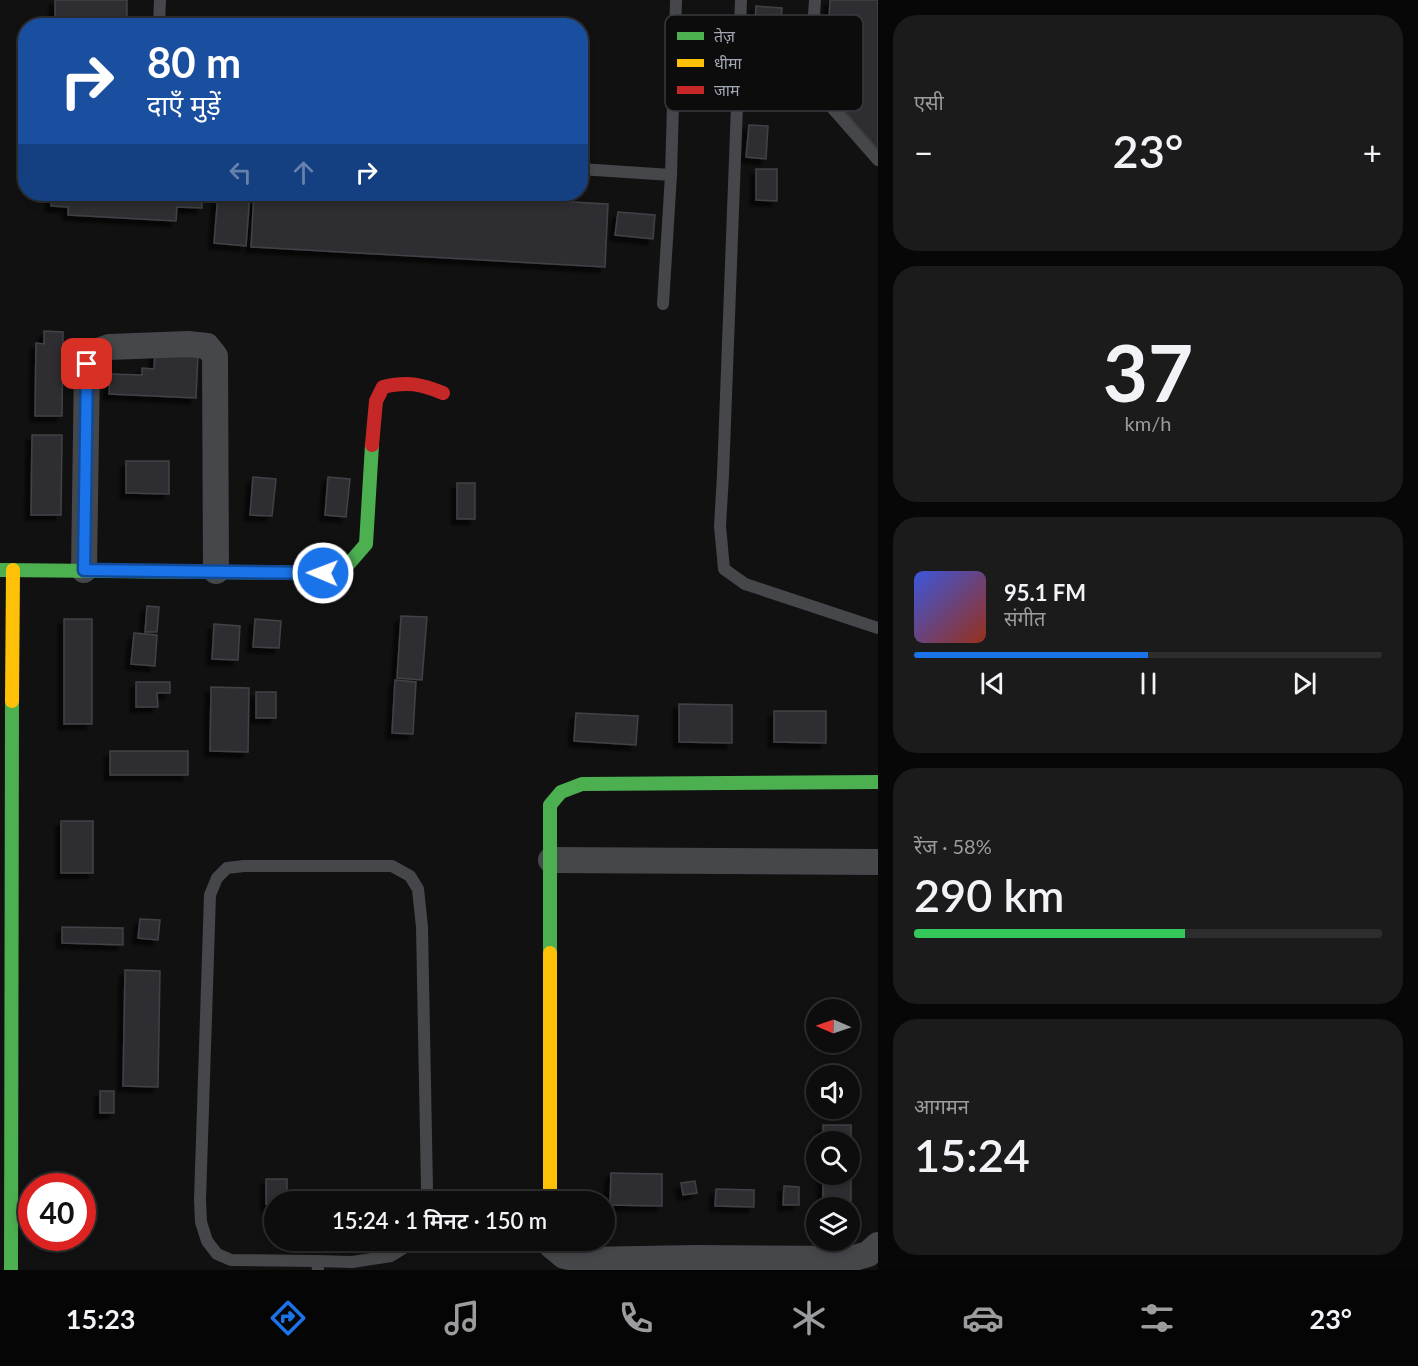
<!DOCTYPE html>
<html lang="hi">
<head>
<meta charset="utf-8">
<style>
	body { margin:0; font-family:Lato,"Noto Sans Devanagari",sans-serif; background:#1b1b1c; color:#f1f3f6; height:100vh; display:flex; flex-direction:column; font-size:22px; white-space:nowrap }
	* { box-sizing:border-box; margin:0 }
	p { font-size:20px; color:#9a9c9e }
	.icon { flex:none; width:33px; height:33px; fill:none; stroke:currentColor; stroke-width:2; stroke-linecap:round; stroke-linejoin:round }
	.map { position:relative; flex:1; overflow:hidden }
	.panel { display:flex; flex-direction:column; gap:15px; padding:15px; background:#070708; width:540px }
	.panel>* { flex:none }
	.guide { position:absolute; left:18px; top:18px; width:570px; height:183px; border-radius:24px; box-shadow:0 3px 9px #0003,0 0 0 2px #2d2d2e; background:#1a4fa0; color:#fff; overflow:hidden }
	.needle { width:39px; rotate:272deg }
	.buttons { position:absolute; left:806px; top:999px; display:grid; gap:12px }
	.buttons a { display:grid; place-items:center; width:54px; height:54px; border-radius:50%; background:#0d0d0e; box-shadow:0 3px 9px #0003,0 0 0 2px #2d2d2e; font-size:30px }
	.speed { position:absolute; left:18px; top:1173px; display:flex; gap:12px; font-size:30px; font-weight:700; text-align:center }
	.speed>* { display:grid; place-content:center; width:78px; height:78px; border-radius:50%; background:#0d0d0e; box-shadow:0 3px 9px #0003,0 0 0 2px #2d2d2e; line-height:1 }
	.speed .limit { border:9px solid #d22; background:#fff; color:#111 }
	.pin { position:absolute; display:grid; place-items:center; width:51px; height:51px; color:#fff; margin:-26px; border-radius:12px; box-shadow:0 3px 9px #0006 }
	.me { position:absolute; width:66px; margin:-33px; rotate:271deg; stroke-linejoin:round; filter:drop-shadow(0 0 4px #0008) }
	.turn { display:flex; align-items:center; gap:21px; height:126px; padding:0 30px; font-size:27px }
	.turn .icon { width:78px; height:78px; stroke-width:2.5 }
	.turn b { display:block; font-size:42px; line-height:51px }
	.lanes { display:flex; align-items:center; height:57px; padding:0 30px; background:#0003; justify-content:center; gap:30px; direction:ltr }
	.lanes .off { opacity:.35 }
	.big { font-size:45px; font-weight:600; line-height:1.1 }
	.panel .tile { flex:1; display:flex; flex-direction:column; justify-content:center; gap:9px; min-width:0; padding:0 21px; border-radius:24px; background:#1b1b1c }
	.panel .dial { align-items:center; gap:0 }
	.dial b { font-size:78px; line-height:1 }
	.song { display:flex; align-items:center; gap:18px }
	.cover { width:72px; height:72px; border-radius:9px; background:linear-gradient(135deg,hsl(230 70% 55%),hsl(10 70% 35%)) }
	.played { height:6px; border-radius:3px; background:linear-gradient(90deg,#1a73e8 50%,#2d2d2e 50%) }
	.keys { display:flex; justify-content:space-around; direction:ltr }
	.heat { display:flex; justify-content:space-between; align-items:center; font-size:33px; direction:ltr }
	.charge { height:9px; border-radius:4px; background:linear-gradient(90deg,#34c759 58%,#2d2d2e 0) }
	.trip { position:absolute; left:264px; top:1191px; width:351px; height:60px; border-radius:30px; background:#0d0d0e; box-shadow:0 3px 9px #0003,0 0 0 2px #2d2d2e; font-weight:600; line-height:60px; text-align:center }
	.tabs { display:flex; height:96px; justify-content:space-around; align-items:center; background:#050506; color:#9a9c9e }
	.tabs .icon { width:42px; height:42px }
	.tabs .active { color:#1a73e8 }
	.tabs b { font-size:27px; color:#f1f3f6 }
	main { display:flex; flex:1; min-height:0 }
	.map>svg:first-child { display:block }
</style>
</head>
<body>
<main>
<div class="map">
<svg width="878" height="1270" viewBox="0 0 878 1270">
	<defs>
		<filter id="shadow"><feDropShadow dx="-5.5" dy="5.5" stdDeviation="1.5" flood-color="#0009"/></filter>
	</defs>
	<rect width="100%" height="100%" fill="#111112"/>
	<g fill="#2e2f32" stroke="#404246" stroke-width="1.5" filter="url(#shadow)">
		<rect x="55" y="0" width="72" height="26"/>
		<polygon points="830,0 878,0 878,150 831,96 848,81 826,80"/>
		<polygon points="756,6 782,8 780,39 754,37"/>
		<polygon points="749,125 768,126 766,159 746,157"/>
		<polygon points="756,169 777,169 777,201 756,200"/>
		<polygon points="51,194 202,194 202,208 177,207 176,221 68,215 68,207 51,206"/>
		<polygon points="218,194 250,194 246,246 214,243"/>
		<polygon points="254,194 429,194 608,204 605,267 251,247"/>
		<polygon points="449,194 503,194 503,196"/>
		<polygon points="618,212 655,215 653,239 615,235"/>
		<polygon points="44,331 63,332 62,416 35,416 36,343 44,344"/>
		<polygon points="155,352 198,354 196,398 109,394 110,374 142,375 142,368 154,369"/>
		<polygon points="32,435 62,435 61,515 31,515"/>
		<polygon points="126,461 169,461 169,494 126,493"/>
		<polygon points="253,477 276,479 272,516 250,515"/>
		<polygon points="328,477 350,479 346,517 325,515"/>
		<rect x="457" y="483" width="18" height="36"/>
		<polygon points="147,606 159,607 157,632 145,632"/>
		<polygon points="401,616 427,617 422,680 397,678"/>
		<rect x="64" y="619" width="28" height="105"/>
		<polygon points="255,619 281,621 279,648 253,647"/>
		<polygon points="214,624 240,626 238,660 212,659"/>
		<polygon points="134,633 157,635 155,666 131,664"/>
		<polygon points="395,680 416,682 413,734 392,733"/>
		<polygon points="136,682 170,682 170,693 157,693 158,707 136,707"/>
		<polygon points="211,687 249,688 248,752 210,751"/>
		<rect x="256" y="692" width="20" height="26"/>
		<polygon points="679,704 732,705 732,743 679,742"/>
		<polygon points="774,711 826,711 826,743 774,742"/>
		<polygon points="576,713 638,716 636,745 574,741"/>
		<rect x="110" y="751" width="78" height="24"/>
		<rect x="61" y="821" width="32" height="52"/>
		<polygon points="140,919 160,920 158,940 138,938"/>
		<polygon points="62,927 123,928 123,945 62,943"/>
		<polygon points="125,970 160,971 158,1087 123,1086"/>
		<rect x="100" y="1091" width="14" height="22"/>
		<polygon points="823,1125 851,1125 851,1201 823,1201 823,1174 849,1174 849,1142 823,1142"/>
		<polygon points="611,1173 662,1174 662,1206 610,1205"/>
		<polygon points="266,1179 287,1179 287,1202 274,1202 274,1204 266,1204"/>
		<polygon points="695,1181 697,1193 683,1195 681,1183"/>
		<polygon points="784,1186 799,1187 799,1205 783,1205"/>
		<polygon points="716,1189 754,1190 754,1207 715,1206"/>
	</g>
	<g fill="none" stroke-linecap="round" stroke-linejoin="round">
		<g stroke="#46474a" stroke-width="12">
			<polyline points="741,0 723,475 720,526 724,569 745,584 878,628"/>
			<polyline points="815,0 812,44 820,94 878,160"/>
			<polyline points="159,26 160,0"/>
			<polyline points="580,169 671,175"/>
			<polyline points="663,304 671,175 676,0"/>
			<polyline points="317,1261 231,1260 217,1254 207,1241 201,1222 200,1200 210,895 217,878 227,868 244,866 392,866 410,876 418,889 422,927 427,1188 425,1202"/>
			<polyline points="318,1270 317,1261 352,1262 391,1256 417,1240"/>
		</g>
		<g stroke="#46474a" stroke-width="26">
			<polyline points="84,570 87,364 95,352 109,347 188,344 207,346 215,356 216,571"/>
			<polyline points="551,860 878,862"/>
			<polyline points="551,1240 552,1246 564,1256 585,1260 695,1258 851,1259 868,1254 878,1245"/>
		</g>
		<g stroke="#4caf50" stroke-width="14">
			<polyline points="0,570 323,573 347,566 366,544 372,445"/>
			<polyline points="550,953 550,805 561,792 582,784 878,782"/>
			<polyline points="11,1270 12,701"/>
		</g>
		<g stroke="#ffc107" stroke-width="14">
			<polyline points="12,701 13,570"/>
			<polyline points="550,953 550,1202"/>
		</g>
		<path stroke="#c62828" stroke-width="14" d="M372,445L376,401L383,387C407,381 421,384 443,393"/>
	</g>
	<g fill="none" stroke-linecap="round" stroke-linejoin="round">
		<g stroke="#114b97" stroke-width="15">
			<polyline id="route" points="87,364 84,570 323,573"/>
		</g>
		<use href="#route" stroke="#1a73e8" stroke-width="10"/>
	</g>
	<rect x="665" y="15" width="198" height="96" rx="9" fill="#0c0c0d" stroke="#393a3f" stroke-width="1.5"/>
	<rect x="677" y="32" width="27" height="8" fill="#4caf50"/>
	<rect x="677" y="59" width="27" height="8" fill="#ffc107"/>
	<rect x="677" y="86" width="27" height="8" fill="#c62828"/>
	<g font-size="16" fill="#a1a7b3">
		<text x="714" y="42">तेज़</text>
		<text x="714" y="69">धीमा</text>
		<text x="714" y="96">जाम</text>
	</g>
</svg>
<div class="buttons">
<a><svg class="needle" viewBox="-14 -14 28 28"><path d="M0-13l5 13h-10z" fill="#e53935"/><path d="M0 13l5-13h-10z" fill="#9a9c9e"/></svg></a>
<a><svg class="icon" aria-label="sound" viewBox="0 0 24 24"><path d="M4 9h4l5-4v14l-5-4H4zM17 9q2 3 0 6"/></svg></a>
<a><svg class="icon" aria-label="search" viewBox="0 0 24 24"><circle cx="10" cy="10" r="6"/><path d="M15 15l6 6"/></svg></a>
<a><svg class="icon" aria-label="layers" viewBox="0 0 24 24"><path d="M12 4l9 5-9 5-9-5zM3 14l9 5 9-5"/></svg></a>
</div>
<div class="speed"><div class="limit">40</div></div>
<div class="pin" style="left:87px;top:364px;background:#d93025"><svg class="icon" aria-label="arrive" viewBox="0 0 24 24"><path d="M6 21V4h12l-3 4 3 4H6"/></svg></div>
<svg class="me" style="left:323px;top:573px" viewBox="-20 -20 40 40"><circle r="17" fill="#1a73e8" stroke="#fff" stroke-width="3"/><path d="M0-11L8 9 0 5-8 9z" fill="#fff"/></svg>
<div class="trip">15:24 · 1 मिनट · 150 m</div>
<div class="guide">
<div class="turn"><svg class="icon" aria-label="right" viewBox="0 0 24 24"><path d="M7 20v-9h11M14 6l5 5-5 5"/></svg><div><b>80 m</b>दाएँ मुड़ें</div></div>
<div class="lanes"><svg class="icon off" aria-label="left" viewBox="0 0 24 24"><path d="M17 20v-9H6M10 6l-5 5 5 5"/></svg><svg class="icon off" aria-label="ahead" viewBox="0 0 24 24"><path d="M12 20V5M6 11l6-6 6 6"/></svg><svg class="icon" aria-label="right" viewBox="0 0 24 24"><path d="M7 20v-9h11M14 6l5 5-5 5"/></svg></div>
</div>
</div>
<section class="panel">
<div class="tile"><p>एसी</p>
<div class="heat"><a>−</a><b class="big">23°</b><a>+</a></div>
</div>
<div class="tile dial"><b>37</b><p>km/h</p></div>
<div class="tile">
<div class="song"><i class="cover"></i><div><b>95.1 FM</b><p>संगीत</p></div></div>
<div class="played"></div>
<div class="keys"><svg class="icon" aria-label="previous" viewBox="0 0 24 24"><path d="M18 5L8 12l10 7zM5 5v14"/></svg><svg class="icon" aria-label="pause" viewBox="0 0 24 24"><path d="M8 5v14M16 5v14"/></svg><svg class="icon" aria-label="next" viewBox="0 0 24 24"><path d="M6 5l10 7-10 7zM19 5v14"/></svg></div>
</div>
<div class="tile"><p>रेंज · 58%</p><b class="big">290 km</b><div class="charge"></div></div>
<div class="tile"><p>आगमन</p><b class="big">15:24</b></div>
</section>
</main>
<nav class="tabs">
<b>15:23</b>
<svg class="icon active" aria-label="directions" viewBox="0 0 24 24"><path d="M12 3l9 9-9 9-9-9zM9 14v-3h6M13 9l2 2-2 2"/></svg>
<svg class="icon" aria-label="music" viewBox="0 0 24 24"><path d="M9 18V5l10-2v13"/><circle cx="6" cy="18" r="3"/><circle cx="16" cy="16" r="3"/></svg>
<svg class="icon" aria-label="phone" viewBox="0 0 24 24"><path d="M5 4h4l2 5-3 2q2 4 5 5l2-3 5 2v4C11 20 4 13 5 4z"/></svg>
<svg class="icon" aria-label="climate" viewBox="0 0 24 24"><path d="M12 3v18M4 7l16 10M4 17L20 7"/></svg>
<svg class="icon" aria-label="car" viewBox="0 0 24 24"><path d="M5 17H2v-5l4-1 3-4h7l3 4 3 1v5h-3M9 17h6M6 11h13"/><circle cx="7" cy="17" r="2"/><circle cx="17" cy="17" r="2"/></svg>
<svg class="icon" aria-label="filters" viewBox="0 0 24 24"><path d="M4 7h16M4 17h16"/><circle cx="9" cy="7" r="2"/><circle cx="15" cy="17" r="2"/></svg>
<b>23°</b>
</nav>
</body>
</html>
